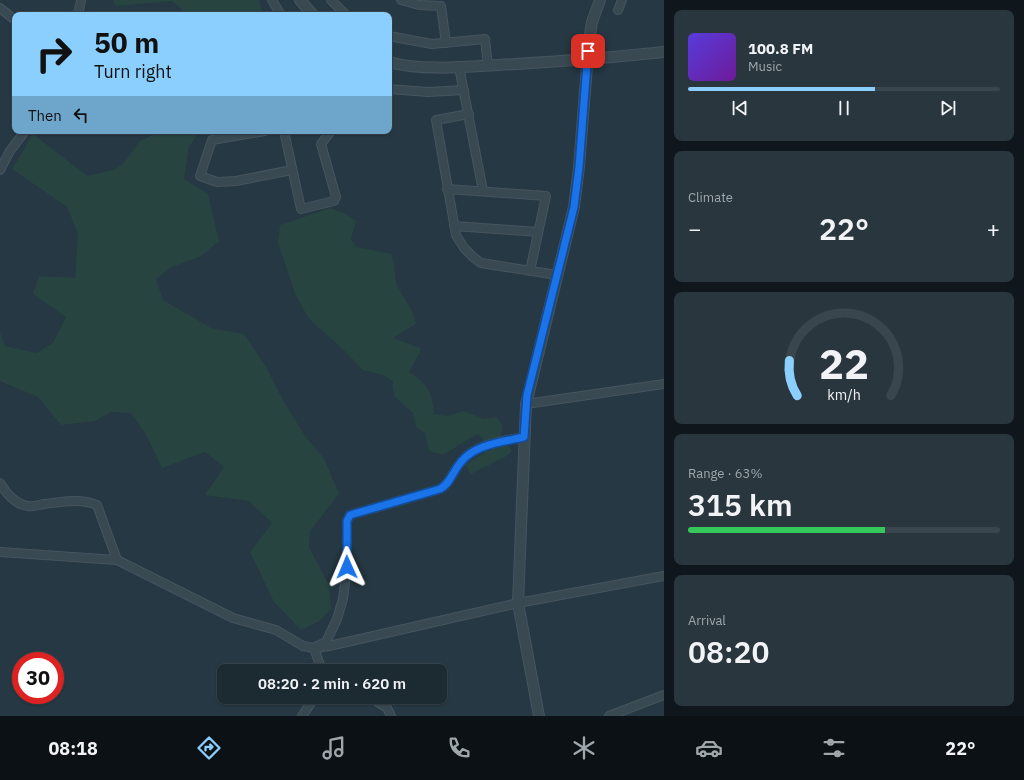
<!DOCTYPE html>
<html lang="en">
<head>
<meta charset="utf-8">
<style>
	body { margin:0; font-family:"IBM Plex Sans",sans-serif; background:#29363e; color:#f1f3f6; height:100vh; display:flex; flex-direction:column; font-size:15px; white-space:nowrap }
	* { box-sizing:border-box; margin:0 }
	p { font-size:13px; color:#a0a7ac }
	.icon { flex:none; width:22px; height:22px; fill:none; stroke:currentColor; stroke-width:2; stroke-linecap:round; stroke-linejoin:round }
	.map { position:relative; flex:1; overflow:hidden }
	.drawer { display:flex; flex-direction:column; gap:10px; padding:10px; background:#0f171c; width:360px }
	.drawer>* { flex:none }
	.banner { position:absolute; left:12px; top:12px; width:380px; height:122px; border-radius:8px; box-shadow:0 1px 3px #0004,0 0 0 1px #3a464d; background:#8acffe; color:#111; overflow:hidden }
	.speed { position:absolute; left:12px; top:652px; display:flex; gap:8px; font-size:20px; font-weight:700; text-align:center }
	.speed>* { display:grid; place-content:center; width:52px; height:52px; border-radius:50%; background:#1c2a32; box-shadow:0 1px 3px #0004,0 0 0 1px #3a464d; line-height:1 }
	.speed .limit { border:6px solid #d22; background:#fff; color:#111 }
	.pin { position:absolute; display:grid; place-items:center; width:34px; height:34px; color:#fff; margin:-17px; border-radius:8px; box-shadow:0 2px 6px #0006 }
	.me { position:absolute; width:44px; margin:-22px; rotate:359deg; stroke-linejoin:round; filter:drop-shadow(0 0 3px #0008) }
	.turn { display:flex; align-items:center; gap:14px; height:84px; padding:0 16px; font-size:18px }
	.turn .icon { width:52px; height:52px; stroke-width:2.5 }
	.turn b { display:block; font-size:28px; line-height:34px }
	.then { display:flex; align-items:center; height:38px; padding:0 16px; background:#0003; gap:8px; font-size:15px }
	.big { font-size:30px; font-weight:600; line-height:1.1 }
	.drawer .tile { flex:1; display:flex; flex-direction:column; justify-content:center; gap:6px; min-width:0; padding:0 14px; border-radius:8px; background:#29363e }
	.drawer .dial { align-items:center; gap:0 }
	.dial svg { height:104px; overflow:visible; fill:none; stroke:#3a464d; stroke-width:7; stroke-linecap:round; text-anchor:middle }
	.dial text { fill:#f1f3f6; stroke:none }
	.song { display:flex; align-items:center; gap:12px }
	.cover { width:48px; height:48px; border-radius:6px; background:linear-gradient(135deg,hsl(250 70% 55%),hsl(280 70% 35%)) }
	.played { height:4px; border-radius:2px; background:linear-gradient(90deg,#8acffe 60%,#3a464d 60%) }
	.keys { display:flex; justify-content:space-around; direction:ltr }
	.heat { display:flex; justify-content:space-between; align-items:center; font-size:22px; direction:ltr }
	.charge { height:6px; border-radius:3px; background:linear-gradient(90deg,#34c759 63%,#3a464d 0) }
	.trip { position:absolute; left:217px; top:664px; width:230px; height:40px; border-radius:8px; background:#1c2a32; box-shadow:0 1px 3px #0004,0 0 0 1px #3a464d; font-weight:600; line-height:40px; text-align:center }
	.dock { display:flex; height:64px; justify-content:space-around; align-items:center; background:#0b1114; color:#a0a7ac }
	.dock .icon { width:28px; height:28px }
	.dock .selected { color:#8acffe }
	.dock b { font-size:18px; color:#f1f3f6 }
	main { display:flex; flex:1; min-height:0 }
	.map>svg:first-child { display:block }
</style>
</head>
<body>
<main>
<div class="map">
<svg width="664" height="716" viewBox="0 0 664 716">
	<rect width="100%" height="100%" fill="#253843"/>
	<g fill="#274441">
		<polygon points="113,0 259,0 263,15 188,15 172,1 116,6"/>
		<polygon points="161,131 200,131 189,147 184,179 208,194 219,241 201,256 170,268 156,279 163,300 211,328 244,334 266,367 284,402 305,436 324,458 339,494 310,531 309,547 329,585 331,609 321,620 301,630 274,602 250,552 272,523 249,501 205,495 224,467 205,452 162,468 145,433 131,413 111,412 95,421 61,425 38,397 0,381 0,332 5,346 36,353 53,343 66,317 33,294 39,276 75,278 78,234 67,207 12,169 33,134 87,176 113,170 122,165 140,141"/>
		<path d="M330,208L344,213L356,221L351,239L356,247L391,254C395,263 394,272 396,282C401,297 414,308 416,324L393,338L420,348V352L409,372C428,384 432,391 434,414L447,416L464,411L484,419L497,417L503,426L501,435L512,451L505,457L471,474L465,465L485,452L483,438L477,434L443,455L429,451L425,433L416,427L413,413L395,397L393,388V381L383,375L362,370L348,354L309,319L295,294L278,242L280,225Z"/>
	</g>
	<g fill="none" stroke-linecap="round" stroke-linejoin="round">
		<g stroke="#46555f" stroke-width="10">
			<g id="minor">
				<polyline points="272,0 281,15"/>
				<polyline points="331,0 346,15"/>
				<polyline points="401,0 419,5 441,6 446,43"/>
				<polyline points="0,8 15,20"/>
				<polyline points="618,10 622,0"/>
				<polyline points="78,15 81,0"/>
				<polyline points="389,36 432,44 485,39 488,66"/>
				<polyline points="459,67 483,191"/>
				<polyline points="389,89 428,92 464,90"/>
				<polyline points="469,114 436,120 456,235 464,248 473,257 481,263 557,275"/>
				<polyline points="265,131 212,140 200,176 217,182 236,181 292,170"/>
				<polyline points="284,131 301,209 334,201 336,197 321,144 331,131"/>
				<polyline points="0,170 10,151 25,131"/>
				<polyline points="447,189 546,196 530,271"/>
				<polyline points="454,226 538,232"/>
				<polyline points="526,404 664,384"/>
				<path d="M0,483C5,492 16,505 28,506C33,507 39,505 44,504C61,502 80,498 97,505L117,560"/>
				<polyline points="0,552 117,560 233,618 276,630 303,646 314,648 329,646 518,603 664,576"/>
				<path d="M317,646L326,642L337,619L343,599L347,567V521L350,515L440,489C450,484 453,471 461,462C475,444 503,441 524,437"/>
				<polyline points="314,648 322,671"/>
				<polyline points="370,697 387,708 391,716"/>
				<polyline points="302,716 315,697"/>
				<polyline points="609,716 664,695"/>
			</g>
		</g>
		<g stroke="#46555f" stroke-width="12">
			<g id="tertiary">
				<polyline points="300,0 313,15"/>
				<path d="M389,62C420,71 465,67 498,65C553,62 609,58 664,52"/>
				<polyline points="539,716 518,603 526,404 574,207 579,167 589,41 592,22 600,0"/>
			</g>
		</g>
		<use href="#minor" stroke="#394952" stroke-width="8"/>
		<use href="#tertiary" stroke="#394952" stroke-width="10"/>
	</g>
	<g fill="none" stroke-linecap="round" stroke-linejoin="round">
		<g stroke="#114b97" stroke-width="10">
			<path id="route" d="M347,567V521L350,515L440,489C450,484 453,471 461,462C475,444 503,442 524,437L527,395L574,207L579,167L588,51"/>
		</g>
		<use href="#route" stroke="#1a73e8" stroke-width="7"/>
	</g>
</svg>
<div class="speed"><div class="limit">30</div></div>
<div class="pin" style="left:588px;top:51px;background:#d93025"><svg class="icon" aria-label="arrive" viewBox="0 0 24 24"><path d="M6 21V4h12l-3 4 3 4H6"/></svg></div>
<svg class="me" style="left:347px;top:567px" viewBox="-20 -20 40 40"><path d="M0-17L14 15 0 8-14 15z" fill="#1a73e8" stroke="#fff" stroke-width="4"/></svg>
<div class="trip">08:20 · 2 min · 620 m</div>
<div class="banner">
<div class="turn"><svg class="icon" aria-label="right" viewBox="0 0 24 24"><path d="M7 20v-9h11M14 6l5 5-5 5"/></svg><div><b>50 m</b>Turn right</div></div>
<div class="then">Then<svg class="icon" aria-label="left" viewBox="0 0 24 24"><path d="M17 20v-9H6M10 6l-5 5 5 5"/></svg></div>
</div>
</div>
<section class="drawer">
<div class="tile">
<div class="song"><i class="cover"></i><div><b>100.8 FM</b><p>Music</p></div></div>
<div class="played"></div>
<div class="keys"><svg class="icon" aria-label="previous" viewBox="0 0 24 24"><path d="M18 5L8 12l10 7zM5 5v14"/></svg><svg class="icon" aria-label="pause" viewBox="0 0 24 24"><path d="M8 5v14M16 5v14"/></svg><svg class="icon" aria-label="next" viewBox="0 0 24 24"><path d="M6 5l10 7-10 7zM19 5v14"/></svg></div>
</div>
<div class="tile"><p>Climate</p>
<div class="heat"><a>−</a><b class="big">22°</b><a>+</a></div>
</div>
<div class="tile dial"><svg viewBox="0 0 100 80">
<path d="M14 69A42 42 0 1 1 86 69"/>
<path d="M14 69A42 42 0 0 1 8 42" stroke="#8acffe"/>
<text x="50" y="56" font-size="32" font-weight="700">22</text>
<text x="50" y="72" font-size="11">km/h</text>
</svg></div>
<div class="tile"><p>Range · 63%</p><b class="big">315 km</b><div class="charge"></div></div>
<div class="tile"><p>Arrival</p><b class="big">08:20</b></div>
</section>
</main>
<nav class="dock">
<b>08:18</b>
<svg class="icon selected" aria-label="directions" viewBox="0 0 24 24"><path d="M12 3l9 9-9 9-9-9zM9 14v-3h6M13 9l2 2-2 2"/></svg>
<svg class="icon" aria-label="music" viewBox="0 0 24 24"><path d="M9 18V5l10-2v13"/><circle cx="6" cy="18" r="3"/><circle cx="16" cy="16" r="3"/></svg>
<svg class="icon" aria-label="phone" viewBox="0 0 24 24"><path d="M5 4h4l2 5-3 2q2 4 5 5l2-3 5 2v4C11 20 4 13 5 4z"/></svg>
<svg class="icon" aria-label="climate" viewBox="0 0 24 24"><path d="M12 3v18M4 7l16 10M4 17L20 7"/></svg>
<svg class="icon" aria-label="car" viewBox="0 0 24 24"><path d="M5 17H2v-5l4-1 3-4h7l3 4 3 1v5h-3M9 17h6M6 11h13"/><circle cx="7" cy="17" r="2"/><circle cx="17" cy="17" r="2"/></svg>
<svg class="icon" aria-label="filters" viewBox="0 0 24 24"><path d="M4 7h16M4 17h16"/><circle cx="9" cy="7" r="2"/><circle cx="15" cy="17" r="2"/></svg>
<b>22°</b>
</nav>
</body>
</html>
